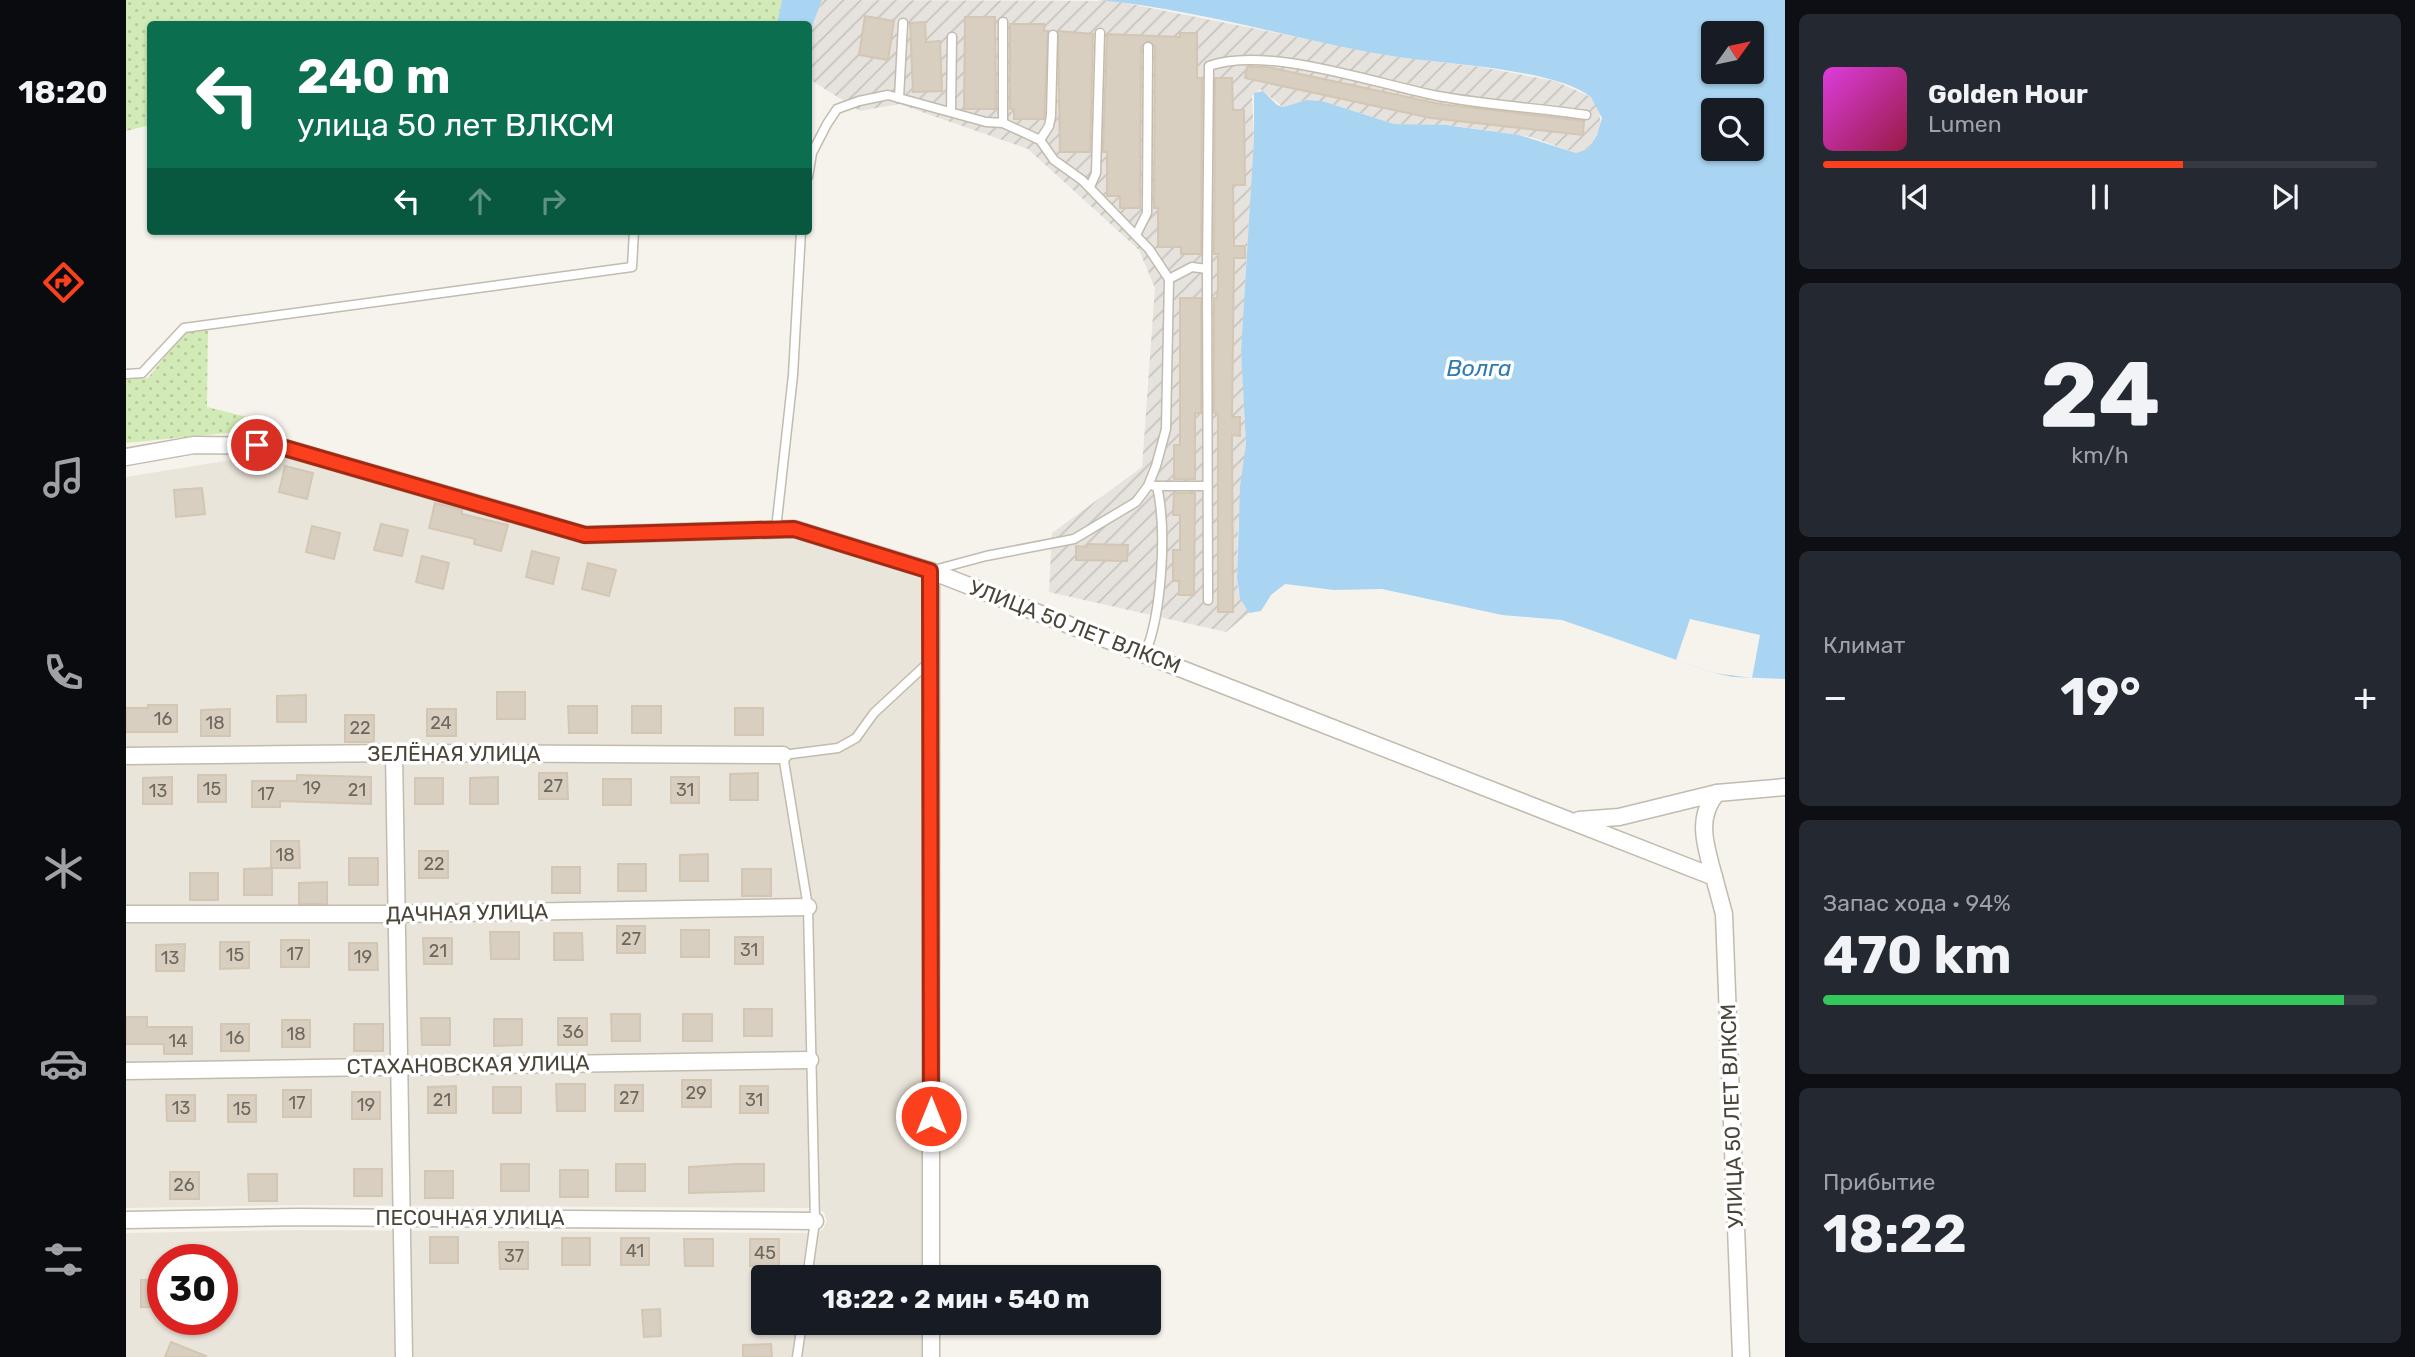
<!DOCTYPE html>
<html lang="ru">
<head>
<meta charset="utf-8">
<style>
	body { margin:0; font-family:Rubik,sans-serif; background:#242831; color:#f1f3f6; height:100vh; display:flex; flex-direction:column; font-size:26px; white-space:nowrap }
	* { box-sizing:border-box; margin:0 }
	p { font-size:23px; color:#9ea1a6 }
	.icon { flex:none; width:38px; height:38px; fill:none; stroke:currentColor; stroke-width:2; stroke-linecap:round; stroke-linejoin:round }
	.map { position:relative; flex:1; overflow:hidden }
	.sheet { display:flex; flex-direction:column; gap:14px; padding:14px; background:#0d0f14; width:630px }
	.sheet>* { flex:none }
	.hud { position:absolute; left:21px; top:21px; width:665px; height:214px; border-radius:7px; box-shadow:0 2px 5px #0004; background:#0b6e4f; color:#fff; overflow:hidden }
	.needle { width:46px; rotate:57deg }
	.buttons { position:absolute; left:1575px; top:21px; display:grid; gap:14px }
	.buttons a { display:grid; place-items:center; width:63px; height:63px; border-radius:7px; background:#171b24; box-shadow:0 2px 5px #0004; font-size:35px }
	.speed { position:absolute; left:21px; top:1244px; display:flex; gap:14px; font-size:35px; font-weight:700; text-align:center }
	.speed>* { display:grid; place-content:center; width:91px; height:91px; border-radius:50%; background:#171b24; box-shadow:0 2px 5px #0004; line-height:1 }
	.speed .limit { border:10px solid #d22; background:#fff; color:#111 }
	.pin { position:absolute; display:grid; place-items:center; width:60px; height:60px; color:#fff; margin:-30px; border:4px solid #fff; border-radius:50%; box-shadow:0 2px 7px #0007 }
	.me { position:absolute; width:77px; margin:-38px; rotate:0deg; stroke-linejoin:round; filter:drop-shadow(0 0 5px #0008) }
	.turn { display:flex; align-items:center; gap:24px; height:147px; padding:0 35px; font-size:32px }
	.turn .icon { width:91px; height:91px; stroke-width:2.5 }
	.turn b { display:block; font-size:49px; line-height:60px }
	.lanes { display:flex; align-items:center; height:66px; padding:0 35px; background:#0003; justify-content:center; gap:35px; direction:ltr }
	.lanes .off { opacity:.35 }
	.big { font-size:52px; font-weight:700; line-height:1.1 }
	.sheet .tile { flex:1; display:flex; flex-direction:column; justify-content:center; gap:10px; min-width:0; padding:0 24px; border-radius:10px; background:#242831 }
	.sheet .dial { align-items:center; gap:0 }
	.dial b { font-size:91px; line-height:1 }
	.song { display:flex; align-items:center; gap:21px }
	.cover { width:84px; height:84px; border-radius:10px; background:linear-gradient(135deg,hsl(300 70% 55%),hsl(340 70% 35%)) }
	.played { height:7px; border-radius:4px; background:linear-gradient(90deg,#fc3f1d 65%,#363941 65%) }
	.keys { display:flex; justify-content:space-around; direction:ltr }
	.heat { display:flex; justify-content:space-between; align-items:center; font-size:38px; direction:ltr }
	.charge { height:10px; border-radius:5px; background:linear-gradient(90deg,#34c759 94%,#363941 0) }
	.trip { position:absolute; left:625px; top:1265px; width:410px; height:70px; border-radius:7px; background:#171b24; box-shadow:0 2px 5px #0004; font-weight:700; line-height:70px; text-align:center }
	main { display:flex; flex:1; min-height:0 }
	.tab-bar { display:flex; flex-direction:column; width:126px; justify-content:space-around; align-items:center; background:#090b0e; color:#9ea1a6 }
	.tab-bar .icon { width:49px; height:49px }
	.tab-bar .on { color:#fc3f1d }
	.tab-bar b { font-size:32px; color:#f1f3f6 }
	.map>svg:first-child { display:block }
</style>
</head>
<body>
<main>
<nav class="tab-bar">
<b>18:20</b>
<svg class="icon on" aria-label="directions" viewBox="0 0 24 24"><path d="M12 3l9 9-9 9-9-9zM9 14v-3h6M13 9l2 2-2 2"/></svg>
<svg class="icon" aria-label="music" viewBox="0 0 24 24"><path d="M9 18V5l10-2v13"/><circle cx="6" cy="18" r="3"/><circle cx="16" cy="16" r="3"/></svg>
<svg class="icon" aria-label="phone" viewBox="0 0 24 24"><path d="M5 4h4l2 5-3 2q2 4 5 5l2-3 5 2v4C11 20 4 13 5 4z"/></svg>
<svg class="icon" aria-label="climate" viewBox="0 0 24 24"><path d="M12 3v18M4 7l16 10M4 17L20 7"/></svg>
<svg class="icon" aria-label="car" viewBox="0 0 24 24"><path d="M5 17H2v-5l4-1 3-4h7l3 4 3 1v5h-3M9 17h6M6 11h13"/><circle cx="7" cy="17" r="2"/><circle cx="17" cy="17" r="2"/></svg>
<svg class="icon" aria-label="filters" viewBox="0 0 24 24"><path d="M4 7h16M4 17h16"/><circle cx="9" cy="7" r="2"/><circle cx="15" cy="17" r="2"/></svg>
</nav>
<div class="map">
<svg width="1659" height="1357" viewBox="0 0 1659 1357">
	<defs>
		<pattern id="industrial-furrows" width="10" height="10" patternUnits="userSpaceOnUse" patternTransform="scale(1.75)"><rect width="10" height="10" fill="#e6e2dd"/><path d="M-1 1l2-2M0 10L10 0M9 11l2-2" fill="none" stroke="#c7c3be"/></pattern>
		<pattern id="grass-dots" width="8" height="8" patternUnits="userSpaceOnUse" patternTransform="scale(1.75)"><rect width="8" height="8" fill="#d2eab5"/><path d="M2 2h.1M6 6h.1" fill="none" stroke="#b6ca9c" stroke-width="1.8" stroke-linecap="round"/></pattern>
	</defs>
	<rect width="100%" height="100%" fill="#f6f3ec"/>
	<path fill="#eae5da" fill-rule="evenodd" d="M161,451L514,541L636,532L808,571L802,1277L637,1278V1323H802V1357H0V1233L173,1230L689,1233L697,1229L701,1221L698,1212L689,1208L172,1205L0,1208V477ZM37,1260H96V1320H37Z"/>
	<polygon fill="url(#industrial-furrows)" points="696,0 989,1 1272,57 1355,67 1429,81 1465,97 1473,110 1475,127 1462,149 1450,153 1405,137 1331,126 1268,124 1196,101 1181,100 1157,107 1134,89 1126,96 1128,138 1115,351 1120,444 1112,526 1111,579 1112,591 1123,613 1100,632 923,592 926,533 1016,467 1029,288 1013,250 902,149 773,104 734,111 683,79 683,34"/>
	<g fill="url(#grass-dots)">
		<polygon points="0,0 656,0 651,24 24,24 24,125 0,131"/>
		<polygon points="82,327 81,407 121,417 121,431 0,443 0,379 22,378 57,334"/>
	</g>
	<g fill="#a9d4f2" fill-rule="evenodd">
		<polygon points="656,0 696,0 683,34 682,24 651,24"/>
		<path d="M972,0H1659V679L1607,677L1588,673L1436,620L1376,615L1256,589L1208,590L1159,584L1145,595L1135,611L1123,613L1114,598L1111,579L1114,487L1120,444L1115,351L1128,138V93L1137,91L1151,105L1157,107L1181,100L1196,101L1268,124L1320,125L1393,135L1450,153L1462,149L1471,135L1476,118L1465,97C1429,69 1320,64 1272,57C1172,41 1073,9 972,0ZM1587,33H1626V72H1587ZM1587,110H1626V149H1587Z"/>
	</g>
	<polygon fill="#f6f3ec" points="1564,619 1634,635 1626,678 1588,673 1550,660"/>
	<g fill="#d8cfc1" stroke="#d3c7b4" stroke-width="2">
		<polygon points="739,16 768,21 762,60 733,55"/>
		<polygon points="839,17 869,17 870,109 838,109"/>
		<polygon points="799,22 800,42 814,41 816,91 787,92 784,23"/>
		<polygon points="884,24 918,24 918,31 922,31 918,119 888,119 888,109 884,109"/>
		<polygon points="932,31 967,34 964,152 934,152"/>
		<polygon points="1054,33 1071,33 1071,78 1076,78 1075,254 1055,254 1055,247 1032,247 1032,208 1028,208 1029,47 1023,41 1015,47 1014,208 994,208 994,196 981,196 981,152 977,152 981,34 1054,37"/>
		<polygon points="1121,67 1141,67 1314,104 1458,121 1457,135 1305,118 1119,78"/>
		<polygon points="1089,78 1106,78 1107,110 1118,110 1119,185 1107,185 1108,246 1119,246 1119,258 1108,258 1106,417 1114,417 1114,436 1106,435 1107,612 1092,612 1092,414 1088,413 1088,298 1091,298 1092,288 1092,254 1088,254"/>
		<polygon points="1054,298 1075,298 1075,413 1069,413 1069,479 1048,479 1048,445 1054,445"/>
		<polygon points="159,466 187,473 181,499 153,492"/>
		<polygon points="76,488 79,514 50,517 48,490"/>
		<polygon points="1048,493 1069,493 1068,595 1053,595 1053,581 1047,581 1047,550 1054,550 1054,515 1047,515"/>
		<polygon points="309,503 336,510 336,514 382,525 375,551 348,544 349,539 303,528"/>
		<polygon points="255,524 282,530 276,556 248,550"/>
		<polygon points="186,526 214,533 208,559 180,552"/>
		<polygon points="962,544 1002,545 1001,561 950,560 950,546 961,547"/>
		<polygon points="406,551 433,558 427,584 400,577"/>
		<polygon points="296,556 323,563 317,589 290,582"/>
		<polygon points="462,563 490,570 483,596 456,589"/>
		<rect x="371" y="692" width="28" height="27"/>
		<polygon points="180,695 180,722 151,722 151,696"/>
		<polygon points="22,705 51,705 51,732 0,732 0,708 22,708"/>
		<polygon points="442,706 471,706 471,733 443,733"/>
		<rect x="506" y="706" width="29" height="27"/>
		<rect x="609" y="708" width="28" height="27"/>
		<polygon points="104,709 104,736 75,736 75,710"/>
		<rect x="301" y="709" width="29" height="27"/>
		<rect x="219" y="715" width="29" height="27"/>
		<polygon points="413,773 441,773 442,799 413,799"/>
		<polygon points="632,773 632,800 604,800 604,774"/>
		<rect x="72" y="775" width="28" height="27"/>
		<polygon points="171,775 245,777 245,804 154,801 154,807 126,807 126,781 171,781"/>
		<polygon points="46,777 46,804 17,804 17,778"/>
		<polygon points="372,777 372,804 344,804 344,778"/>
		<rect x="545" y="777" width="28" height="26"/>
		<rect x="289" y="778" width="28" height="26"/>
		<rect x="477" y="779" width="28" height="26"/>
		<polygon points="145,841 173,841 174,868 145,868"/>
		<rect x="293" y="851" width="29" height="27"/>
		<polygon points="582,854 582,881 554,881 554,855"/>
		<rect x="223" y="858" width="29" height="27"/>
		<rect x="492" y="864" width="28" height="27"/>
		<rect x="426" y="867" width="28" height="26"/>
		<polygon points="146,868 146,895 118,895 118,869"/>
		<rect x="616" y="869" width="29" height="27"/>
		<rect x="64" y="873" width="28" height="27"/>
		<polygon points="201,882 201,904 173,904 173,883"/>
		<rect x="491" y="926" width="28" height="27"/>
		<rect x="555" y="930" width="28" height="27"/>
		<polygon points="364,932 393,932 393,959 365,959"/>
		<polygon points="428,933 456,933 457,960 428,960"/>
		<rect x="609" y="937" width="28" height="27"/>
		<polygon points="297,938 326,938 326,964 298,964"/>
		<rect x="155" y="940" width="28" height="27"/>
		<polygon points="94,942 123,942 123,968 94,969"/>
		<polygon points="223,943 251,943 252,970 223,970"/>
		<polygon points="59,944 58,971 30,971 30,945"/>
		<rect x="618" y="1009" width="28" height="27"/>
		<polygon points="485,1014 514,1014 514,1041 486,1041"/>
		<rect x="557" y="1014" width="29" height="27"/>
		<polygon points="0,1017 21,1017 21,1027 66,1027 66,1054 38,1054 38,1044 0,1044"/>
		<polygon points="295,1018 324,1018 324,1045 296,1045"/>
		<rect x="432" y="1018" width="29" height="27"/>
		<polygon points="368,1019 396,1019 396,1045 368,1046"/>
		<rect x="156" y="1020" width="28" height="27"/>
		<rect x="95" y="1024" width="28" height="27"/>
		<rect x="228" y="1024" width="29" height="27"/>
		<rect x="556" y="1080" width="29" height="27"/>
		<polygon points="430,1084 459,1084 459,1111 431,1111"/>
		<rect x="489" y="1085" width="28" height="26"/>
		<polygon points="330,1086 330,1113 302,1113 302,1087"/>
		<rect x="614" y="1086" width="28" height="27"/>
		<rect x="367" y="1087" width="28" height="26"/>
		<rect x="157" y="1090" width="28" height="27"/>
		<rect x="226" y="1092" width="28" height="27"/>
		<polygon points="40,1095 69,1095 69,1121 41,1121"/>
		<rect x="102" y="1095" width="28" height="27"/>
		<rect x="375" y="1164" width="28" height="27"/>
		<rect x="490" y="1164" width="29" height="27"/>
		<polygon points="610,1164 638,1164 638,1191 563,1193 563,1167"/>
		<rect x="228" y="1169" width="28" height="27"/>
		<rect x="434" y="1170" width="28" height="27"/>
		<rect x="299" y="1171" width="28" height="27"/>
		<rect x="44" y="1172" width="29" height="27"/>
		<polygon points="122,1174 151,1174 151,1201 123,1201"/>
		<rect x="304" y="1237" width="28" height="26"/>
		<rect x="436" y="1238" width="28" height="27"/>
		<rect x="495" y="1238" width="28" height="27"/>
		<polygon points="558,1239 587,1239 587,1266 559,1266"/>
		<rect x="624" y="1239" width="29" height="27"/>
		<polygon points="373,1242 402,1242 402,1269 374,1269"/>
		<rect x="15" y="1280" width="22" height="27"/>
		<polygon points="534,1309 535,1336 518,1337 516,1310"/>
		<polygon points="45,1342 80,1356 79,1357 39,1357"/>
		<polygon points="645,1344 646,1357 617,1357 617,1345"/>
	</g>
	<g fill="none" stroke-linecap="round" stroke-linejoin="round">
		<g stroke="#c2bbae" stroke-width="11">
			<g id="lane">
				<polyline points="773,98 777,23"/>
				<polyline points="825,111 826,37"/>
				<polyline points="877,123 877,22"/>
				<polyline points="914,140 923,126 925,116 927,35"/>
				<polyline points="682,177 686,153 701,124 711,109 733,101 762,95 860,122 877,123 914,140 928,160 956,180 1023,249 1043,279 1040,429 1030,466 1022,486 1010,502 948,539 860,556 808,570"/>
				<polyline points="964,187 970,173 974,33"/>
				<polyline points="1010,235 1021,213 1022,47"/>
				<polyline points="1081,269 1082,600"/>
				<path d="M1043,279L1066,267L1081,269L1083,66C1141,45 1250,84 1312,96C1361,105 1411,108 1460,115"/>
				<polyline points="0,374 16,373 58,328 506,267 508,231"/>
				<polyline points="1028,486 1081,486"/>
				<polyline points="650,529 667,375 675,231"/>
				<path d="M1019,654C1036,613 1041,530 1031,486"/>
				<polyline points="681,1278 689,1221 682,907 657,755 712,748 730,738 748,713 803,662"/>
				<polyline points="671,1357 676,1323"/>
			</g>
		</g>
		<g stroke="#c2bbae" stroke-width="19">
			<g id="street">
				<polyline points="0,457 68,445 152,446 459,535 668,529 805,571 1588,877 1598,914 1615,1357"/>
				<polyline points="805,571 805,1278"/>
				<polyline points="268,753 278,1357"/>
				<polyline points="0,756 268,753 657,755"/>
				<polyline points="1453,820 1493,817 1591,793"/>
				<path d="M1588,877C1580,847 1569,818 1591,793L1659,787"/>
				<polyline points="0,914 271,914 682,907"/>
				<polyline points="0,1071 684,1060"/>
				<polyline points="0,1220 172,1217 689,1221"/>
				<polyline points="805,1357 805,1323"/>
			</g>
		</g>
		<use href="#lane" stroke="#fff" stroke-width="8"/>
		<use href="#street" stroke="#fff" stroke-width="16"/>
	</g>
	<g fill="none" stroke-linecap="round" stroke-linejoin="round">
		<g stroke="#a42913" stroke-width="18">
			<polyline id="route" points="131,445 152,446 459,535 668,529 804,571 805,1116"/>
		</g>
		<use href="#route" stroke="#fc3f1d" stroke-width="12"/>
	</g>
	<g text-anchor="middle" stroke-width="7" stroke-linejoin="round" paint-order="stroke">
		<g font-size="18" fill="#6e675b">
			<text x="37" y="725">16</text>
			<text x="89" y="729">18</text>
			<text x="315" y="729">24</text>
			<text x="234" y="734">22</text>
			<text x="427" y="792">27</text>
			<text x="186" y="794">19</text>
			<text x="86" y="795">15</text>
			<text x="231" y="796">21</text>
			<text x="559" y="796">31</text>
			<text x="32" y="797">13</text>
			<text x="140" y="800">17</text>
			<text x="159" y="861">18</text>
			<text x="308" y="870">22</text>
			<text x="505" y="945">27</text>
			<text x="623" y="956">31</text>
			<text x="312" y="957">21</text>
			<text x="169" y="960">17</text>
			<text x="109" y="961">15</text>
			<text x="237" y="963">19</text>
			<text x="44" y="964">13</text>
			<text x="447" y="1038">36</text>
			<text x="170" y="1040">18</text>
			<text x="109" y="1044">16</text>
			<text x="52" y="1047">14</text>
			<text x="570" y="1099">29</text>
			<text x="503" y="1104">27</text>
			<text x="316" y="1106">21</text>
			<text x="628" y="1106">31</text>
			<text x="171" y="1109">17</text>
			<text x="240" y="1111">19</text>
			<text x="55" y="1114">13</text>
			<text x="116" y="1115">15</text>
			<text x="58" y="1191">26</text>
			<text x="509" y="1257">41</text>
			<text x="639" y="1259">45</text>
			<text x="388" y="1262">37</text>
		</g>
		<g font-size="21" fill="#4b4439" stroke="#fff">
			<text transform="translate(949 627) rotate(21)" y="7">УЛИЦА 50 ЛЕТ ВЛКСМ</text>
			<text x="328" y="761">ЗЕЛЁНАЯ УЛИЦА</text>
			<text transform="translate(341 913) rotate(-1)" y="7">ДАЧНАЯ УЛИЦА</text>
			<text transform="translate(342 1065) rotate(-1)" y="7">СТАХАНОВСКАЯ УЛИЦА</text>
			<text transform="translate(1606 1116) rotate(-92)" y="7">УЛИЦА 50 ЛЕТ ВЛКСМ</text>
			<text x="344" y="1225">ПЕСОЧНАЯ УЛИЦА</text>
		</g>
		<g font-size="23" font-style="italic" fill="#2e7ab2" stroke="#fff">
			<text x="1353" y="376">Волга</text>
		</g>
	</g>
</svg>
<div class="buttons">
<a><svg class="needle" viewBox="-14 -14 28 28"><path d="M0-13l5 13h-10z" fill="#e53935"/><path d="M0 13l5-13h-10z" fill="#9ea1a6"/></svg></a>
<a><svg class="icon" aria-label="search" viewBox="0 0 24 24"><circle cx="10" cy="10" r="6"/><path d="M15 15l6 6"/></svg></a>
</div>
<div class="speed"><div class="limit">30</div></div>
<div class="pin" style="left:131px;top:445px;background:#d93025"><svg class="icon" aria-label="arrive" viewBox="0 0 24 24"><path d="M6 21V4h12l-3 4 3 4H6"/></svg></div>
<svg class="me" style="left:805px;top:1116px" viewBox="-20 -20 40 40"><circle r="17" fill="#fc3f1d" stroke="#fff" stroke-width="3"/><path d="M0-11L8 9 0 5-8 9z" fill="#fff"/></svg>
<div class="trip">18:22 · 2 мин · 540 m</div>
<div class="hud">
<div class="turn"><svg class="icon" aria-label="left" viewBox="0 0 24 24"><path d="M17 20v-9H6M10 6l-5 5 5 5"/></svg><div><b>240 m</b>улица 50 лет ВЛКСМ</div></div>
<div class="lanes"><svg class="icon" aria-label="left" viewBox="0 0 24 24"><path d="M17 20v-9H6M10 6l-5 5 5 5"/></svg><svg class="icon off" aria-label="ahead" viewBox="0 0 24 24"><path d="M12 20V5M6 11l6-6 6 6"/></svg><svg class="icon off" aria-label="right" viewBox="0 0 24 24"><path d="M7 20v-9h11M14 6l5 5-5 5"/></svg></div>
</div>
</div>
<section class="sheet">
<div class="tile">
<div class="song"><i class="cover"></i><div><b>Golden Hour</b><p>Lumen</p></div></div>
<div class="played"></div>
<div class="keys"><svg class="icon" aria-label="previous" viewBox="0 0 24 24"><path d="M18 5L8 12l10 7zM5 5v14"/></svg><svg class="icon" aria-label="pause" viewBox="0 0 24 24"><path d="M8 5v14M16 5v14"/></svg><svg class="icon" aria-label="next" viewBox="0 0 24 24"><path d="M6 5l10 7-10 7zM19 5v14"/></svg></div>
</div>
<div class="tile dial"><b>24</b><p>km/h</p></div>
<div class="tile"><p>Климат</p>
<div class="heat"><a>−</a><b class="big">19°</b><a>+</a></div>
</div>
<div class="tile"><p>Запас хода · 94%</p><b class="big">470 km</b><div class="charge"></div></div>
<div class="tile"><p>Прибытие</p><b class="big">18:22</b></div>
</section>
</main>
</body>
</html>
